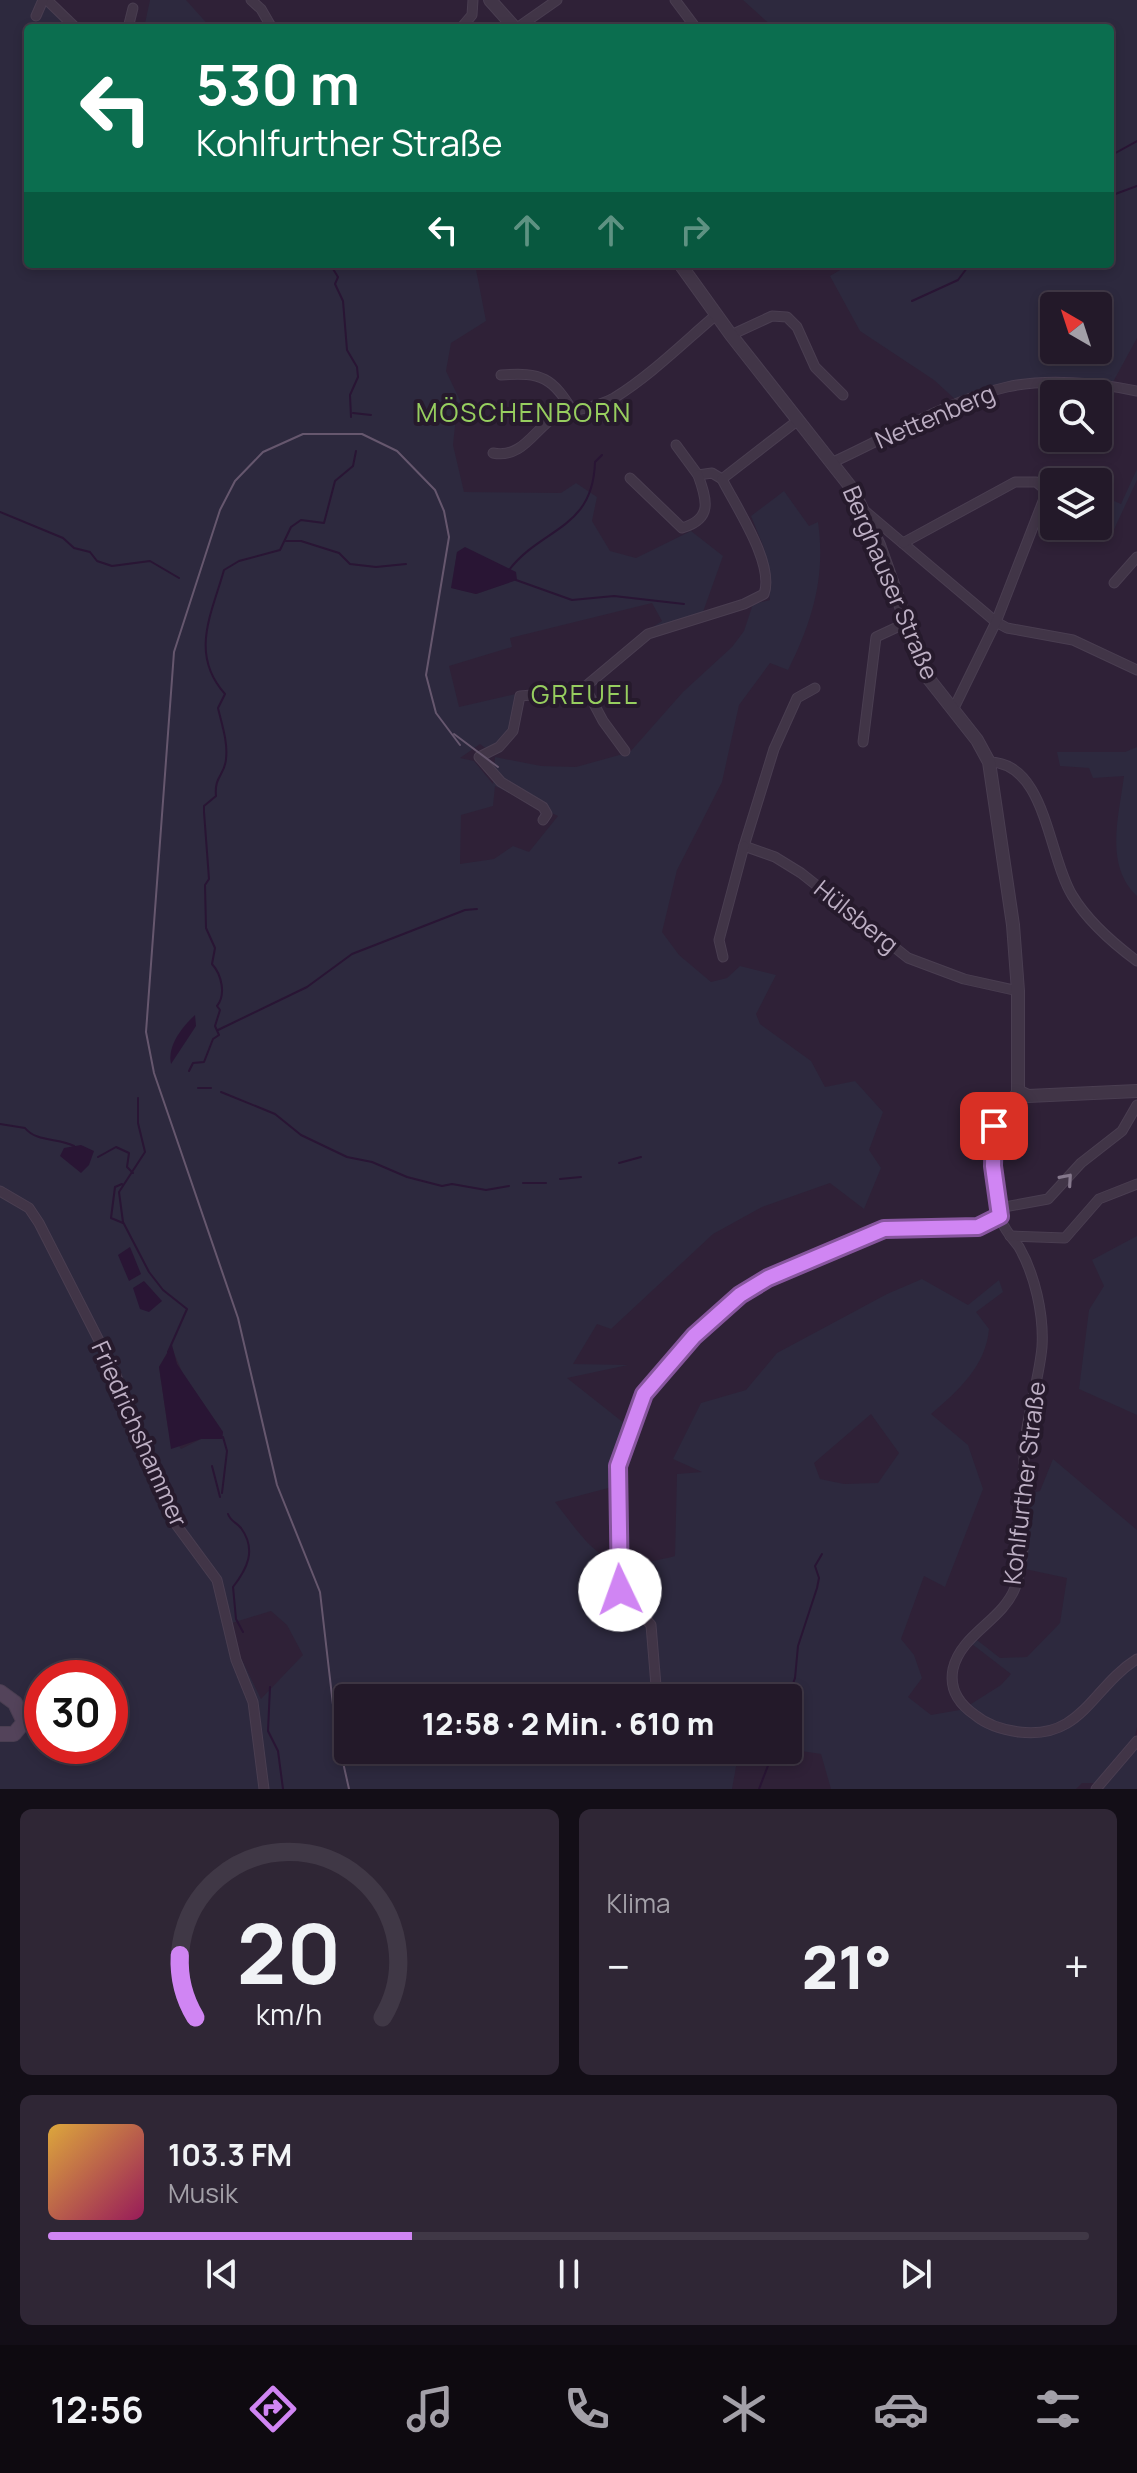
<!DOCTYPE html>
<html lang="de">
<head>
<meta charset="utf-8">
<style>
	body { margin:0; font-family:Manrope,sans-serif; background:#2f2635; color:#f1f3f6; height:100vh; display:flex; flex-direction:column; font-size:30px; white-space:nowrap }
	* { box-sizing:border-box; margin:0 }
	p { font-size:26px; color:#a3a0a8 }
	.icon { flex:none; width:44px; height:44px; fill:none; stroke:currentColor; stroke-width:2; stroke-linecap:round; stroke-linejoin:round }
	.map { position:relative; height:1789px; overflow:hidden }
	.sheet { display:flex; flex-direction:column; gap:20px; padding:20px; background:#130e17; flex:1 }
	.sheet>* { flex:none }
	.hud { position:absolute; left:24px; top:24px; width:1090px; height:244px; border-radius:8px; box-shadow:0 4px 12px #0003,0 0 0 2px #403846; background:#0b6e4f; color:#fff; overflow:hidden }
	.needle { width:52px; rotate:321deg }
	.buttons { position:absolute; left:1040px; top:292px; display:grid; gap:16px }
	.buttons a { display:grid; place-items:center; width:72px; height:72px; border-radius:8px; background:#231929; box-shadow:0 4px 12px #0003,0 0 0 2px #403846; font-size:40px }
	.speed { position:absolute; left:24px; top:1660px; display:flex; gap:16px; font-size:40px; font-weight:700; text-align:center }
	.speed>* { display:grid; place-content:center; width:104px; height:104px; border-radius:50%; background:#231929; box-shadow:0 4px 12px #0003,0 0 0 2px #403846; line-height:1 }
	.speed .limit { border:12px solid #d22; background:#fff; color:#111 }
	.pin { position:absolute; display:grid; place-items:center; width:68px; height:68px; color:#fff; margin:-34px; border-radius:16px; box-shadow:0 4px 12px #0006 }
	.me { position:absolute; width:88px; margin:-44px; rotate:357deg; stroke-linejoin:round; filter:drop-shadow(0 0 6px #0008) }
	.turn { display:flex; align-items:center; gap:28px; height:168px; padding:0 40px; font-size:36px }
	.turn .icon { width:104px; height:104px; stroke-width:2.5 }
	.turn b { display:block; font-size:56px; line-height:68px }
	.lanes { display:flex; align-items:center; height:76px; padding:0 40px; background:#0003; justify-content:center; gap:40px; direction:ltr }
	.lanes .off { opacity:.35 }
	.big { font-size:60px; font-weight:800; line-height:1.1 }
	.sheet .widget { flex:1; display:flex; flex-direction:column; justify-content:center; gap:12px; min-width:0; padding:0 28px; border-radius:12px; background:#2f2635 }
	.sheet .dial { align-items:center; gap:0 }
	.dial svg { height:208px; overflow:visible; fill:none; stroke:#403846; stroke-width:7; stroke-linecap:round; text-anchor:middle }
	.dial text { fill:#f1f3f6; stroke:none }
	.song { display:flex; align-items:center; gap:24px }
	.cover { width:96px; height:96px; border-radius:12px; background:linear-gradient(135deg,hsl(40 70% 55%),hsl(330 70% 35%)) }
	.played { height:8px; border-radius:4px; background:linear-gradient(90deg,#d085f3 35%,#403846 35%) }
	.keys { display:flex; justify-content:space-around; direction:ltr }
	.heat { display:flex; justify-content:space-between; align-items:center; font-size:44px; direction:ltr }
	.sheet .tiles { flex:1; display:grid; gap:20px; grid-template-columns:1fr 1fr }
	.widget:last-child { grid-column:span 2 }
	.trip { position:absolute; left:334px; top:1684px; width:468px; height:80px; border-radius:8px; background:#231929; box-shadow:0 4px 12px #0003,0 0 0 2px #403846; font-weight:800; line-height:80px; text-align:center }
	.menu { display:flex; height:128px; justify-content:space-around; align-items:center; background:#0e0a10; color:#a3a0a8 }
	.menu .icon { width:56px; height:56px }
	.menu .on { color:#d085f3 }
	.menu b { font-size:36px; color:#f1f3f6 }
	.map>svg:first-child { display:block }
</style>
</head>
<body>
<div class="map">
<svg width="1137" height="1789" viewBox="0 0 1137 1789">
	<rect width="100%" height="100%" fill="#2f2137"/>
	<g fill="#2d293e" fill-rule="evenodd">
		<path d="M0,0H53L75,28H28V264H475L486,321L451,343L446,371L466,413L456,417L453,445L464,492L561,493L576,483L597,497L592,521L610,551L636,558L691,531L723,556L703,612L647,631L662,621L652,603L510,638L512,647L449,666L459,707L516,694C514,720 511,735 488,750L480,744L460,758L474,761L493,784L495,757L541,766L576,767L630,752L683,692L732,647L744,631L753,604L770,600L764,548L751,516L784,491L809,526L818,522C826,577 812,622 788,670L770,663L739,705L722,782L677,870L662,932L679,955L711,982L727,978L740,966L776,975L756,1014L760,1024L811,1061L825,1087L855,1081L883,1112L869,1150L881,1168L864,1209L830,1183L762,1207L713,1234L611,1329L597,1324L573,1364L628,1365L567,1378L629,1427L610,1473L616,1486L555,1502C596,1555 605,1575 675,1556L677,1474L702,1472L673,1459L701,1403L746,1390L777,1353L887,1294L922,1279L968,1305L999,1280L1003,1292L976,1312L989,1329C986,1366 958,1391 931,1414L968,1445L983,1489L945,1587L924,1576L901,1639L914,1655L922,1678L908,1697L931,1715L971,1708V1704L1001,1685L1011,1674L972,1644L977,1640L1000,1658L1027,1657L1060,1623L1067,1578L1025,1569L1028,1494L1040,1491L1053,1459L1137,1530V1727L1134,1741L1099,1783H1082L1076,1789H831L821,1754L788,1749V1698H348V1750H739L732,1789H0ZM457,552L516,580L476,594L452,588ZM495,786L558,816L529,852L513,846L494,859L460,864L461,815L493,806ZM171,1346L183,1374L223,1432L222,1439H201L181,1449L168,1428L159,1367ZM871,1414L899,1453L878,1483L844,1484L820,1479L814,1463ZM271,1611L287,1625L303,1655L261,1699L237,1650L232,1623ZM42,1678H110V1746H42Z"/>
		<polygon points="150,0 186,0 211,28 144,28"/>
		<path d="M743,0H1137V338L1113,382L1060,380L957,401L934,380L860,331L830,276L850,264H1110V28H774ZM1054,306H1098V350H1054Z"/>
		<polygon points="1137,469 1137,480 1110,538 1091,526 1098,526 1098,494 1121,504"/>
		<path d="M1137,747V896C1104,865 1119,816 1124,776L1093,778L1089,768L1060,766L1057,752H1125Z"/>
		<polygon points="1137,1236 1137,1415 1079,1389 1089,1310 1104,1286 1092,1260"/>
		<polygon points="1137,1749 1137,1789 1103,1789"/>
	</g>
	<g fill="#291534">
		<polygon points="465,547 516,572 517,580 476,594 451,588 457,552"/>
		<path d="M195,1015L196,1026L171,1064C167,1046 182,1027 195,1015Z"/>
		<polygon points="81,1145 94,1151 89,1165 81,1173 60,1156 64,1148"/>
		<polygon points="130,1247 141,1274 129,1281 118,1255"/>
		<polygon points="144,1281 162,1301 149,1312 140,1309 133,1288"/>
		<polygon points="172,1345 177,1364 223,1432 222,1439 201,1439 171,1449 159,1367"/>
	</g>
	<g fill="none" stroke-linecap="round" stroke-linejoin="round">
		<g stroke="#291534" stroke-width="2">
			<polyline points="1110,156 1137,141"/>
			<polyline points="1110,196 1137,186"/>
			<polyline points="330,264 338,277 335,284 343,301 347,350 357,367 358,377 350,395 351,417"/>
			<polyline points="912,301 958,280 970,264"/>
			<polyline points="353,413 371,415"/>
			<polyline points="0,512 63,538 74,548 90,552 97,561 112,566 150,561 179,578"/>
			<polyline points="286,541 301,541 339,553 350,564 376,567 406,564"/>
			<path d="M509,570C542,527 593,530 595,462L602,455"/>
			<polyline points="516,580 572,600 614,596 684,604"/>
			<polyline points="218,1030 307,987 352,954 465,910 477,909"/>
			<path d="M189,1071L193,1063L204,1062L213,1039L219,1035L215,1026L220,1010L217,1006C226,995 222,975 212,964L215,948L206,928L205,885L209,879L204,812V806L216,796C214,776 225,775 226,759C228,742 222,725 218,708L225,694C189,654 212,613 224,570L239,561L280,550L291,527L301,520L324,523L335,481L353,466L356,451"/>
			<polyline points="198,1088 211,1088"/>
			<polyline points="221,1092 275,1114 301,1135 347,1157 372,1162 407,1177 442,1186 452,1184 486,1190 509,1186"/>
			<polyline points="138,1098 138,1123 145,1152 119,1192 123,1222 149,1272 163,1290 187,1309 168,1352"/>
			<path d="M0,1124L25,1128C36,1142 59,1138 74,1146"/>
			<polyline points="98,1157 116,1147 129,1153 127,1167 133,1173"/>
			<polyline points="619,1163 641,1157"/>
			<polyline points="560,1179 581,1177"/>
			<polyline points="523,1183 546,1183"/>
			<polyline points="122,1184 115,1187 111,1218 123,1223"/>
			<polyline points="212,1466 220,1497"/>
			<polyline points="222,1493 227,1451 223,1437"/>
			<path d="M228,1514C231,1522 236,1522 241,1528C257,1550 247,1569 233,1587L236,1619L243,1632"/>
			<polyline points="270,1687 268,1731 278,1751 283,1789"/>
			<polyline points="788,1698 795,1678 798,1646 817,1588 819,1578 815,1566 822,1554"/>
			<polyline points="759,1789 774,1750"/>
		</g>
		<g stroke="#4a3e51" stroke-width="11">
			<g id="minor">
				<polyline points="47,0 76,28"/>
				<polyline points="251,0 261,9 272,28"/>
				<polyline points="675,0 696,28"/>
				<polyline points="36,16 43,0"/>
				<polyline points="128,28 133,8"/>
				<polyline points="461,28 472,15 473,0"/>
				<polyline points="517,28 557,0"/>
				<polyline points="731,335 772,316 787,317 797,327 815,367 843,395"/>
				<path d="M501,375C542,372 552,377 574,413"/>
				<polyline points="676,445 698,475 712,473 722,479"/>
				<path d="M493,453C523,459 535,428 555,417C572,408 593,410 614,398C651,375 683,343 716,315"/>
				<path d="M831,463C884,439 952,399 1007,387C1046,378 1099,383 1137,391"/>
				<path d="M630,478L682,528C713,519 707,500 698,475"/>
				<polyline points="866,512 996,622 1007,628 1073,640 1137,670"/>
				<polyline points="903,543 1015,482 1036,482 1047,491 996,622 953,710"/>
				<polyline points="1114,583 1137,557"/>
				<polyline points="585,687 603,721 625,751"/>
				<polyline points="815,688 797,698 774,749 744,846 775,857 801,873 908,958 964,979 1018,991"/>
				<polyline points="863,742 876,637 906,623"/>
				<path d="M989,762C1046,762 1048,856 1072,895C1087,920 1114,944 1137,961"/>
				<path d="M543,820L547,814L543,807L501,782L479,757L499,747L513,731L520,696L580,691L648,634L744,604L764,594C775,564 736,507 722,479L797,421"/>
				<polyline points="723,957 719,940 744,846"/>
				<path d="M1018,1091C990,1120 990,1148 996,1186C998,1198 998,1211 1002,1222C1006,1232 1013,1239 1019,1247C1035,1275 1044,1315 1042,1347C1039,1379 1028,1411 1025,1443C1020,1489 1031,1544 1015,1588C1002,1621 961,1634 953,1669C949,1689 959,1704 975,1715C987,1725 1004,1730 1019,1732C1082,1740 1092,1687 1137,1659"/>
				<polyline points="0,1191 29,1208 39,1223 114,1370 175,1523 217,1580 236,1660 253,1702 264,1789"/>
				<polyline points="999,1208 1048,1199 1081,1163 1122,1131 1137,1105"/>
				<polyline points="1010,1236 1065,1238 1099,1199 1137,1184"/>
				<polyline points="657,1698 651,1625 620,1590 618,1466 636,1409 656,1379 713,1318 768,1278 884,1229 978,1227 1000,1216"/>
				<polyline points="1096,1789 1137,1741"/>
			</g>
		</g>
		<g stroke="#4a3e51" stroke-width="14">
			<g id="tertiary">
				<polyline points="490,0 515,28"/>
				<polyline points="680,264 731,335 853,490 879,545 925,674 977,740 989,762 1013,925 1018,991 1018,1091 1028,1096 1137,1091"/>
			</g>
		</g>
		<g stroke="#4a3e51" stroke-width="16">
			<polyline id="secondary" points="0,1692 15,1703 24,1722 14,1734 0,1734"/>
		</g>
		<use href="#minor" stroke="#413547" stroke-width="9"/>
		<use href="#tertiary" stroke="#413547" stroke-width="12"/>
		<use href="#secondary" stroke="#53435a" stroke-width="14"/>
		<g stroke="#66576e" stroke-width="2">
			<polyline points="454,734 498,767"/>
			<polyline points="349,1789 336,1731 320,1592 277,1485 238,1318 154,1073 146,1032 174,652 220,510 235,481 263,452 303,434 362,434 397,451 435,490 444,511 449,537 426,675 436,713 460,745"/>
		</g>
	</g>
	<defs><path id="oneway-chevron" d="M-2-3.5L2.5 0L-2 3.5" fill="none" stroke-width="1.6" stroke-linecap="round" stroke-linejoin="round" transform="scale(2)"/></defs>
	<use stroke="#85788c" href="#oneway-chevron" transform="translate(1067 1179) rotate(-49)"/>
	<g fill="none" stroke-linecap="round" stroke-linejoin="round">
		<g stroke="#87569e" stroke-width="20">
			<polyline id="route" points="620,1590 618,1466 644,1394 694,1336 740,1295 768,1278 884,1229 978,1227 1000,1216 993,1166 994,1126"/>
		</g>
		<use href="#route" stroke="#d085f3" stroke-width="14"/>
	</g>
	<g text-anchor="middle" stroke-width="8" stroke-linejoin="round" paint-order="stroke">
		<g font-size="24" fill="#bdafc4" stroke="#261a2c">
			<text transform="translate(935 417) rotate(-23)" y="8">Nettenberg</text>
			<text transform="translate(890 583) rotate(67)" y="8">Berghauser Straße</text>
			<text transform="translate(856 917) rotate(39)" y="8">Hülsberg</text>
			<text transform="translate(139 1434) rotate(66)" y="8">Friedrichshammer</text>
			<text transform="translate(1025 1483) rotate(-83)" y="8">Kohlfurther Straße</text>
		</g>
		<g font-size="26" letter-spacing="2" fill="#97ce5f" stroke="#261a2c">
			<text x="524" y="422">MÖSCHENBORN</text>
			<text x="585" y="704">GREUEL</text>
		</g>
	</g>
</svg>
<div class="buttons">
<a><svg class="needle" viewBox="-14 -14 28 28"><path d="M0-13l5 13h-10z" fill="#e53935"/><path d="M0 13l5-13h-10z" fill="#a3a0a8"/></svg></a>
<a><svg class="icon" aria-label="search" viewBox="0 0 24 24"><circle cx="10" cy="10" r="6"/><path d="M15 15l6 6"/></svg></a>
<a><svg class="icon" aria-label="layers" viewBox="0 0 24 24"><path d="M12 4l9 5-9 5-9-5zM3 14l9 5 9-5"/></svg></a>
</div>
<div class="speed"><div class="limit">30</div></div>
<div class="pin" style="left:994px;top:1126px;background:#d93025"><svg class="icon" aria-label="arrive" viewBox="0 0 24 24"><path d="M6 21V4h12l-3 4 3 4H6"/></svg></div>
<svg class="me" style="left:620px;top:1590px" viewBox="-20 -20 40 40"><circle r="19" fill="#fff"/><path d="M0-13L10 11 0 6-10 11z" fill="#d085f3"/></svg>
<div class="trip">12:58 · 2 Min. · 610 m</div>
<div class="hud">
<div class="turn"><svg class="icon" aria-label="left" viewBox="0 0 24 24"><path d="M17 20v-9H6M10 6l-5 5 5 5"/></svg><div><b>530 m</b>Kohlfurther Straße</div></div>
<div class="lanes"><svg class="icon" aria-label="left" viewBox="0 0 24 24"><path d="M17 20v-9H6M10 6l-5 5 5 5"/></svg><svg class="icon off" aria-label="ahead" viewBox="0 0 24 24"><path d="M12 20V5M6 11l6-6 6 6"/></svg><svg class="icon off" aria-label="ahead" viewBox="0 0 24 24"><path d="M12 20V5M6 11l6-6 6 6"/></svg><svg class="icon off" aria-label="right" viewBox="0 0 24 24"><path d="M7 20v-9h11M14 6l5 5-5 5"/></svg></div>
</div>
</div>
<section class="sheet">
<div class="tiles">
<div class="widget dial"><svg viewBox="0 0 100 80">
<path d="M14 69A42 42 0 1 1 86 69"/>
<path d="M14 69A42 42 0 0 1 8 45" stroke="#d085f3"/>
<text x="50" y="56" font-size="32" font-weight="700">20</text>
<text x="50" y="72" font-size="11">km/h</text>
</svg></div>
<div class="widget"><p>Klima</p>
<div class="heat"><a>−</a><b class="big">21°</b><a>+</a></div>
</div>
<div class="widget">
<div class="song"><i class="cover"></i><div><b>103.3 FM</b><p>Musik</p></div></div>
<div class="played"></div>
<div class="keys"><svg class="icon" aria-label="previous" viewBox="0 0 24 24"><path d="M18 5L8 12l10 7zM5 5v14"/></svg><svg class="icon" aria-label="pause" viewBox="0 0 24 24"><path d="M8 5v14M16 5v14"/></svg><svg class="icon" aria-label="next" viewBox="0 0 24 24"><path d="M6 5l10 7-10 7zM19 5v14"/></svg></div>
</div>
</div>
</section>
<nav class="menu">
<b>12:56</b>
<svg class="icon on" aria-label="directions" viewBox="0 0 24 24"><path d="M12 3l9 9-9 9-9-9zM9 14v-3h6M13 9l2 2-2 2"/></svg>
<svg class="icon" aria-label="music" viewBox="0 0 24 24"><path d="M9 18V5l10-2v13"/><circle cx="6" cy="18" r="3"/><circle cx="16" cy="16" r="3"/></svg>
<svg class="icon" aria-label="phone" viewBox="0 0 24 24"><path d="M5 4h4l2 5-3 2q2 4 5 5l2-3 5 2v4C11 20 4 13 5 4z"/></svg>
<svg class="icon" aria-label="climate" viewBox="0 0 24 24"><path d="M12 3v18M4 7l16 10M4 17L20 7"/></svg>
<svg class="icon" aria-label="car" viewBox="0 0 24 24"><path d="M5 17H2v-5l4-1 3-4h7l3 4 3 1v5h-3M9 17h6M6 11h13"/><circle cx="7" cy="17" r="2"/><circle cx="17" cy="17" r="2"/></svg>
<svg class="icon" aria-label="filters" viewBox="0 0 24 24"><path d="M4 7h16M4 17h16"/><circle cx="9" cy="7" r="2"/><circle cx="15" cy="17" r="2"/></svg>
</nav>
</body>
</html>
